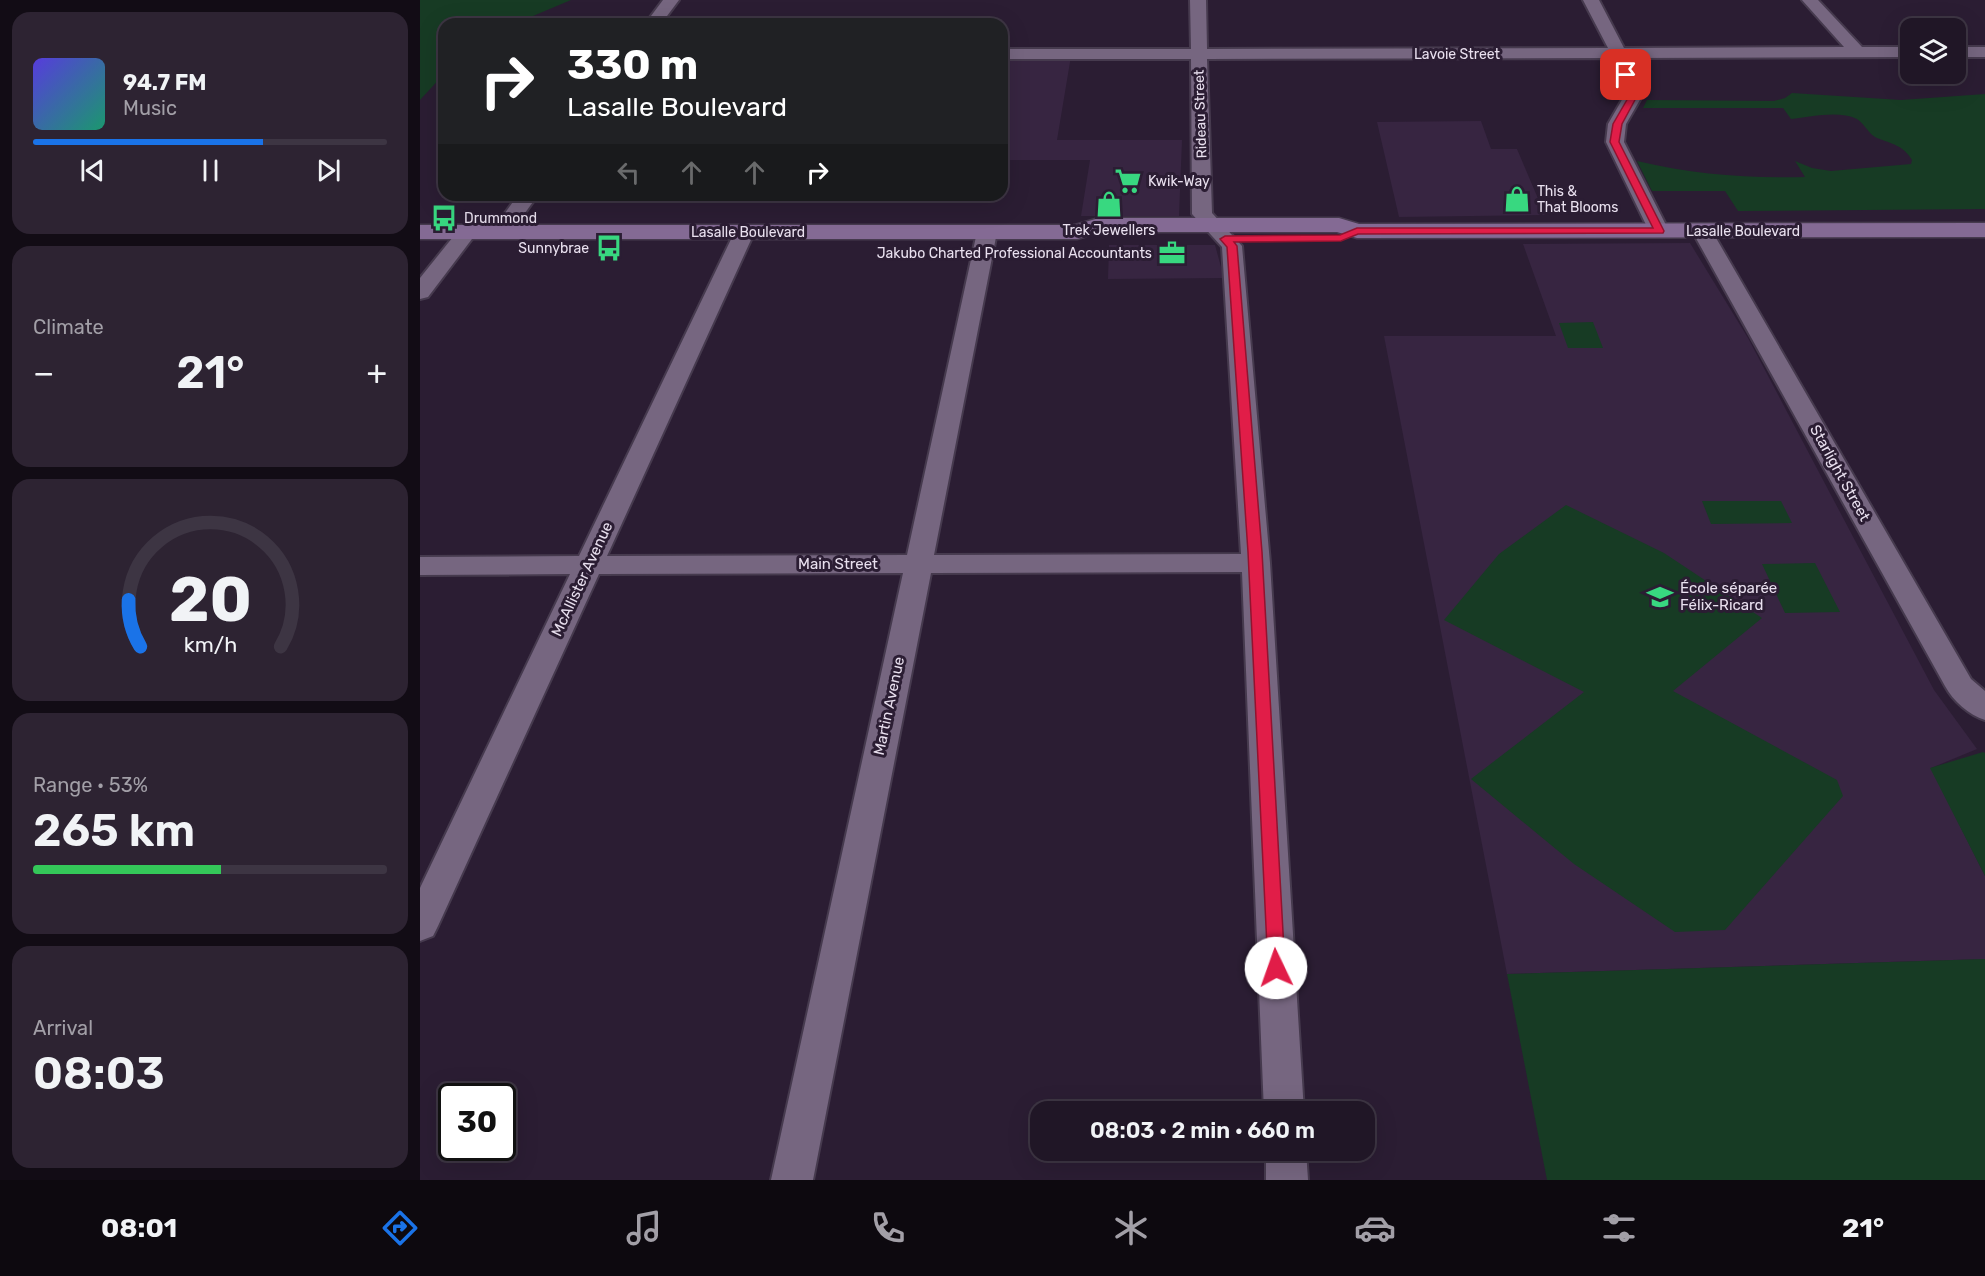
<!DOCTYPE html>
<html lang="en">
<head>
<meta charset="utf-8">
<style>
	body { margin:0; font-family:Rubik,sans-serif; background:#2d2332; color:#f1f3f6; height:100vh; display:flex; flex-direction:column; font-size:22px; white-space:nowrap }
	* { box-sizing:border-box; margin:0 }
	p { font-size:20px; color:#a29fa7 }
	.icon { flex:none; width:33px; height:33px; fill:none; stroke:currentColor; stroke-width:2; stroke-linecap:round; stroke-linejoin:round }
	.map { position:relative; flex:1; overflow:hidden }
	.side { display:flex; flex-direction:column; gap:12px; padding:12px; background:#120c15; width:420px }
	.side>* { flex:none }
	.banner { position:absolute; left:18px; top:18px; width:570px; height:183px; border-radius:18px; box-shadow:0 6px 24px #0002,0 0 0 2px #3d3543; background:#202124; color:#fff; overflow:hidden }
	.buttons { position:absolute; left:1480px; top:18px; display:grid; gap:12px }
	.buttons a { display:grid; place-items:center; width:66px; height:66px; border-radius:12px; background:#201626; box-shadow:0 6px 24px #0002,0 0 0 2px #3d3543; font-size:30px }
	.speed { position:absolute; left:18px; top:1083px; display:flex; gap:12px; font-size:30px; font-weight:700; text-align:center }
	.speed>* { display:grid; place-content:center; width:78px; height:78px; border-radius:50%; background:#201626; box-shadow:0 6px 24px #0002,0 0 0 2px #3d3543; line-height:1 }
	.speed .limit { border:3px solid #111; border-radius:9px; background:#fff; color:#111 }
	.pin { position:absolute; display:grid; place-items:center; width:51px; height:51px; color:#fff; margin:-26px; border-radius:12px; box-shadow:0 3px 9px #0006 }
	.me { position:absolute; width:66px; margin:-33px; rotate:357deg; stroke-linejoin:round; filter:drop-shadow(0 0 4px #0008) }
	.turn { display:flex; align-items:center; gap:21px; height:126px; padding:0 30px; font-size:27px }
	.turn .icon { width:78px; height:78px; stroke-width:2.5 }
	.turn b { display:block; font-size:42px; line-height:51px }
	.lanes { display:flex; align-items:center; height:57px; padding:0 30px; background:#0003; justify-content:center; gap:30px; direction:ltr }
	.lanes .off { opacity:.35 }
	.big { font-size:45px; font-weight:600; line-height:1.1 }
	.side .tile { flex:1; display:flex; flex-direction:column; justify-content:center; gap:9px; min-width:0; padding:0 21px; border-radius:18px; background:#2d2332 }
	.side .dial { align-items:center; gap:0 }
	.dial svg { height:156px; overflow:visible; fill:none; stroke:#3d3543; stroke-width:7; stroke-linecap:round; text-anchor:middle }
	.dial text { fill:#f1f3f6; stroke:none }
	.song { display:flex; align-items:center; gap:18px }
	.cover { width:72px; height:72px; border-radius:9px; background:linear-gradient(135deg,hsl(250 70% 55%),hsl(160 70% 35%)) }
	.played { height:6px; border-radius:3px; background:linear-gradient(90deg,#1a73e8 65%,#3d3543 65%) }
	.keys { display:flex; justify-content:space-around; direction:ltr }
	.heat { display:flex; justify-content:space-between; align-items:center; font-size:33px; direction:ltr }
	.charge { height:9px; border-radius:4px; background:linear-gradient(90deg,#34c759 53%,#3d3543 0) }
	.trip { position:absolute; left:610px; top:1101px; width:345px; height:60px; border-radius:18px; background:#201626; box-shadow:0 6px 24px #0002,0 0 0 2px #3d3543; font-weight:600; line-height:60px; text-align:center }
	.tabs { display:flex; height:96px; justify-content:space-around; align-items:center; background:#0d090f; color:#a29fa7 }
	.tabs .icon { width:42px; height:42px }
	.tabs .selected { color:#1a73e8 }
	.tabs b { font-size:27px; color:#f1f3f6 }
	main { display:flex; flex:1; min-height:0 }
	.map>svg:first-child { display:block }
</style>
</head>
<body>
<main>
<section class="side">
<div class="tile">
<div class="song"><i class="cover"></i><div><b>94.7 FM</b><p>Music</p></div></div>
<div class="played"></div>
<div class="keys"><svg class="icon" aria-label="previous" viewBox="0 0 24 24"><path d="M18 5L8 12l10 7zM5 5v14"/></svg><svg class="icon" aria-label="pause" viewBox="0 0 24 24"><path d="M8 5v14M16 5v14"/></svg><svg class="icon" aria-label="next" viewBox="0 0 24 24"><path d="M6 5l10 7-10 7zM19 5v14"/></svg></div>
</div>
<div class="tile"><p>Climate</p>
<div class="heat"><a>−</a><b class="big">21°</b><a>+</a></div>
</div>
<div class="tile dial"><svg viewBox="0 0 100 80">
<path d="M14 69A42 42 0 1 1 86 69"/>
<path d="M14 69A42 42 0 0 1 8 45" stroke="#1a73e8"/>
<text x="50" y="56" font-size="32" font-weight="700">20</text>
<text x="50" y="72" font-size="11">km/h</text>
</svg></div>
<div class="tile"><p>Range · 53%</p><b class="big">265 km</b><div class="charge"></div></div>
<div class="tile"><p>Arrival</p><b class="big">08:03</b></div>
</section>
<div class="map">
<svg width="1565" height="1180" viewBox="0 0 1565 1180">
	<rect width="100%" height="100%" fill="#2b1d33"/>
	<g fill="#372541">
		<polygon points="651,56 637,140 762,140 759,216 661,216 670,160 582,160 582,57"/>
		<polygon points="1061,121 1071,149 1097,149 1125,215 979,217 957,122"/>
		<polygon points="1270,243 1328,338 1514,690 1557,749 1511,768 1565,876 1565,959 1087,974 964,336 1136,336 1103,244"/>
		<polygon points="689,245 795,245 804,278 688,279"/>
	</g>
	<g fill="#173b24">
		<polygon points="0,0 151,0 94,24 24,24 24,74 0,100"/>
		<path d="M1372,93L1481,100L1565,94V209L1318,211L1305,191H1232L1217,161C1275,175 1326,178 1385,177L1375,161L1392,168L1411,171L1491,164L1492,160C1483,145 1472,144 1457,138C1449,135 1445,124 1437,119C1418,110 1391,117 1371,119L1363,108H1223L1227,100L1354,101L1365,98Z"/>
		<polygon points="1173,322 1183,348 1148,348 1139,323"/>
		<polygon points="1282,501 1361,501 1372,523 1291,524"/>
		<polygon points="1146,505 1244,553 1342,618 1253,691 1417,780 1423,796 1305,930 1255,932 1154,864 1051,779 1164,692 1024,620 1079,554"/>
		<polygon points="1395,563 1420,612 1365,613 1342,564"/>
		<polygon points="1563,752 1565,753 1565,876 1510,768"/>
		<polygon points="1565,959 1565,1180 1127,1180 1087,974"/>
	</g>
	<g fill="none" stroke-linecap="round" stroke-linejoin="round">
		<g stroke="#463a4e" stroke-width="4">
			<g id="minor">
				<polygon points="243,0 259,0 241,24 225,24"/>
				<polygon points="770,0 786,0 787,49 1188,48 1163,0 1179,0 1204,48 1424,47 1382,0 1398,0 1442,47 1491,47 1491,57 1209,58 1221,98 1206,124 1204,142 1249,231 1246,235 1239,237 1232,235 1229,231 1186,142 1188,124 1203,98 1192,58 787,59 792,213 822,246 850,563 884,1112 844,1112 822,572 511,573 393,1180 351,1180 483,573 179,574 18,926 13,936 0,941 0,888 150,574 0,575 0,557 159,556 315,231 318,227 325,225 332,227 335,231 187,556 487,555 557,232 560,228 567,226 574,228 577,232 514,555 821,554 802,247 772,214 771,59 582,59 582,49 771,49"/>
				<rect x="1536" y="47" width="29" height="10"/>
				<polygon points="98,195 118,195 89,235 82,237 75,235 72,231"/>
				<polygon points="48,225 55,227 58,231 8,297 0,299 0,278 41,227"/>
				<path d="M1282,225L1289,227L1292,231L1551,679L1565,691V720C1549,715 1533,701 1525,686L1272,231L1275,227Z"/>
				<polygon points="846,1150 886,1150 888,1180 846,1180"/>
			</g>
		</g>
		<g stroke="#463a4e" stroke-width="3">
			<polygon id="secondary" points="679,218 919,218 939,224 1565,223 1565,237 937,238 917,232 681,232 657,239 0,239 0,225 655,225"/>
		</g>
		<use href="#minor" fill="#766680" fill-rule="evenodd"/>
		<use href="#secondary" fill="#846a94" fill-rule="evenodd"/>
	</g>
	<polygon fill="#e11d48" stroke="#92132f" stroke-width="1.5" points="1206,73 1210,75 1216,98 1202,124 1199,142 1244,231 1243,233 938,234 921,241 814,242 817,246 842,552 865,968 863,974 856,976 850,974 848,968 828,552 807,247 800,239 805,236 920,235 937,228 1233,228 1190,142 1193,124 1208,98 1201,75"/>
	<defs>
		<g id="supermarket-bare" transform="scale(2.07)"><path d="M-6-5.5h2.5l.6 2H6L4.5 2H-2.5L-4.4-4H-6ZM-1.5 3.2a1.3 1.3 0 1 0 .1 0ZM3 3.2a1.3 1.3 0 1 0 .1 0Z" fill="#38d880" stroke="#2b1d33" stroke-width="2.5" paint-order="stroke"/></g>
		<g id="shop-bare" transform="scale(2.07)"><path d="M-5-2.5h2.3a2.7 3.5 0 0 1 5.4 0H5L5.5 6h-11ZM-1.5-2.5h3a1.5 2.3 0 0 0-3 0Z" fill="#38d880" stroke="#2b1d33" stroke-width="2.5" paint-order="stroke"/></g>
		<g id="bus-bare" transform="scale(2.07)"><path d="M-5-6H5V4H4V6H2V4H-2V6H-4V4H-5ZM-3.5-4V0h7V-4ZM-3.5 1.2v1.5H-2V1.2ZM2 1.2v1.5H3.5V1.2Z" fill="#38d880" stroke="#2b1d33" stroke-width="2.5" paint-order="stroke"/></g>
		<g id="office-bare" transform="scale(2.07)"><path d="M-6-3h4V-5.5h4V-3h4V5H-6ZM-1-4.5V-3h2v-1.5ZM-6 0V1H6V0Z" fill="#38d880" stroke="#2b1d33" stroke-width="2.5" paint-order="stroke"/></g>
		<g id="school-bare" transform="scale(2.07)"><path d="M0-5L7-2L0 1L-7-2ZM-4 1L0 2.5L4 1V4Q0 6-4 4Z" fill="#38d880" stroke="#2b1d33" stroke-width="2.5" paint-order="stroke"/></g>
	</defs>
	<g fill-rule="evenodd">
		<use href="#supermarket-bare" x="708" y="181"/>
		<use href="#shop-bare" x="1097" y="199"/>
		<use href="#shop-bare" x="689" y="204"/>
		<use href="#bus-bare" x="24" y="218"/>
		<use href="#bus-bare" x="189" y="248"/>
		<use href="#office-bare" x="752" y="253"/>
		<use href="#school-bare" x="1240" y="597"/>
	</g>
	<g text-anchor="middle" stroke-width="6" stroke-linejoin="round" paint-order="stroke">
		<g font-size="14" fill="#e9e0ef" stroke="#2b1d33">
			<text x="1037" y="59">Lavoie Street</text>
			<text transform="translate(780 114) rotate(-92)" y="5">Rideau Street</text>
			<text x="1323" y="236">Lasalle Boulevard</text>
			<text x="328" y="237">Lasalle Boulevard</text>
		</g>
		<g font-size="14" fill="#e9e0ef" stroke="#2b1d33" text-anchor="start">
			<text x="728" y="186">Kwik-Way</text>
			<text x="1117" y="196">This &amp;<tspan x="1117" dy="16">That Blooms</tspan></text>
			<text x="44" y="223">Drummond</text>
			<text x="689" y="235" text-anchor="middle">Trek Jewellers</text>
			<text x="169" y="253" text-anchor="end">Sunnybrae</text>
			<text x="732" y="258" text-anchor="end">Jakubo Charted Professional Accountants</text>
		</g>
		<g font-size="15" fill="#e9e0ef" stroke="#2b1d33">
			<text transform="translate(1420 473) rotate(61)" y="5">Starlight Street</text>
			<text x="418" y="569">Main Street</text>
			<text transform="translate(162 579) rotate(-65)" y="5">McAllister Avenue</text>
			<text transform="translate(469 706) rotate(-78)" y="5">Martin Avenue</text>
		</g>
		<g font-size="15" fill="#e9e0ef" stroke="#2b1d33" text-anchor="start">
			<text x="1260" y="593">École séparée<tspan x="1260" dy="17">Félix-Ricard</tspan></text>
		</g>
	</g>
</svg>
<div class="buttons">
<a><svg class="icon" aria-label="layers" viewBox="0 0 24 24"><path d="M12 4l9 5-9 5-9-5zM3 14l9 5 9-5"/></svg></a>
</div>
<div class="speed"><div class="limit">30</div></div>
<div class="pin" style="left:1206px;top:75px;background:#d93025"><svg class="icon" aria-label="arrive" viewBox="0 0 24 24"><path d="M6 21V4h12l-3 4 3 4H6"/></svg></div>
<svg class="me" style="left:856px;top:968px" viewBox="-20 -20 40 40"><circle r="19" fill="#fff"/><path d="M0-13L10 11 0 6-10 11z" fill="#e11d48"/></svg>
<div class="trip">08:03 · 2 min · 660 m</div>
<div class="banner">
<div class="turn"><svg class="icon" aria-label="right" viewBox="0 0 24 24"><path d="M7 20v-9h11M14 6l5 5-5 5"/></svg><div><b>330 m</b>Lasalle Boulevard</div></div>
<div class="lanes"><svg class="icon off" aria-label="left" viewBox="0 0 24 24"><path d="M17 20v-9H6M10 6l-5 5 5 5"/></svg><svg class="icon off" aria-label="ahead" viewBox="0 0 24 24"><path d="M12 20V5M6 11l6-6 6 6"/></svg><svg class="icon off" aria-label="ahead" viewBox="0 0 24 24"><path d="M12 20V5M6 11l6-6 6 6"/></svg><svg class="icon" aria-label="right" viewBox="0 0 24 24"><path d="M7 20v-9h11M14 6l5 5-5 5"/></svg></div>
</div>
</div>
</main>
<nav class="tabs">
<b>08:01</b>
<svg class="icon selected" aria-label="directions" viewBox="0 0 24 24"><path d="M12 3l9 9-9 9-9-9zM9 14v-3h6M13 9l2 2-2 2"/></svg>
<svg class="icon" aria-label="music" viewBox="0 0 24 24"><path d="M9 18V5l10-2v13"/><circle cx="6" cy="18" r="3"/><circle cx="16" cy="16" r="3"/></svg>
<svg class="icon" aria-label="phone" viewBox="0 0 24 24"><path d="M5 4h4l2 5-3 2q2 4 5 5l2-3 5 2v4C11 20 4 13 5 4z"/></svg>
<svg class="icon" aria-label="climate" viewBox="0 0 24 24"><path d="M12 3v18M4 7l16 10M4 17L20 7"/></svg>
<svg class="icon" aria-label="car" viewBox="0 0 24 24"><path d="M5 17H2v-5l4-1 3-4h7l3 4 3 1v5h-3M9 17h6M6 11h13"/><circle cx="7" cy="17" r="2"/><circle cx="17" cy="17" r="2"/></svg>
<svg class="icon" aria-label="filters" viewBox="0 0 24 24"><path d="M4 7h16M4 17h16"/><circle cx="9" cy="7" r="2"/><circle cx="15" cy="17" r="2"/></svg>
<b>21°</b>
</nav>
</body>
</html>
